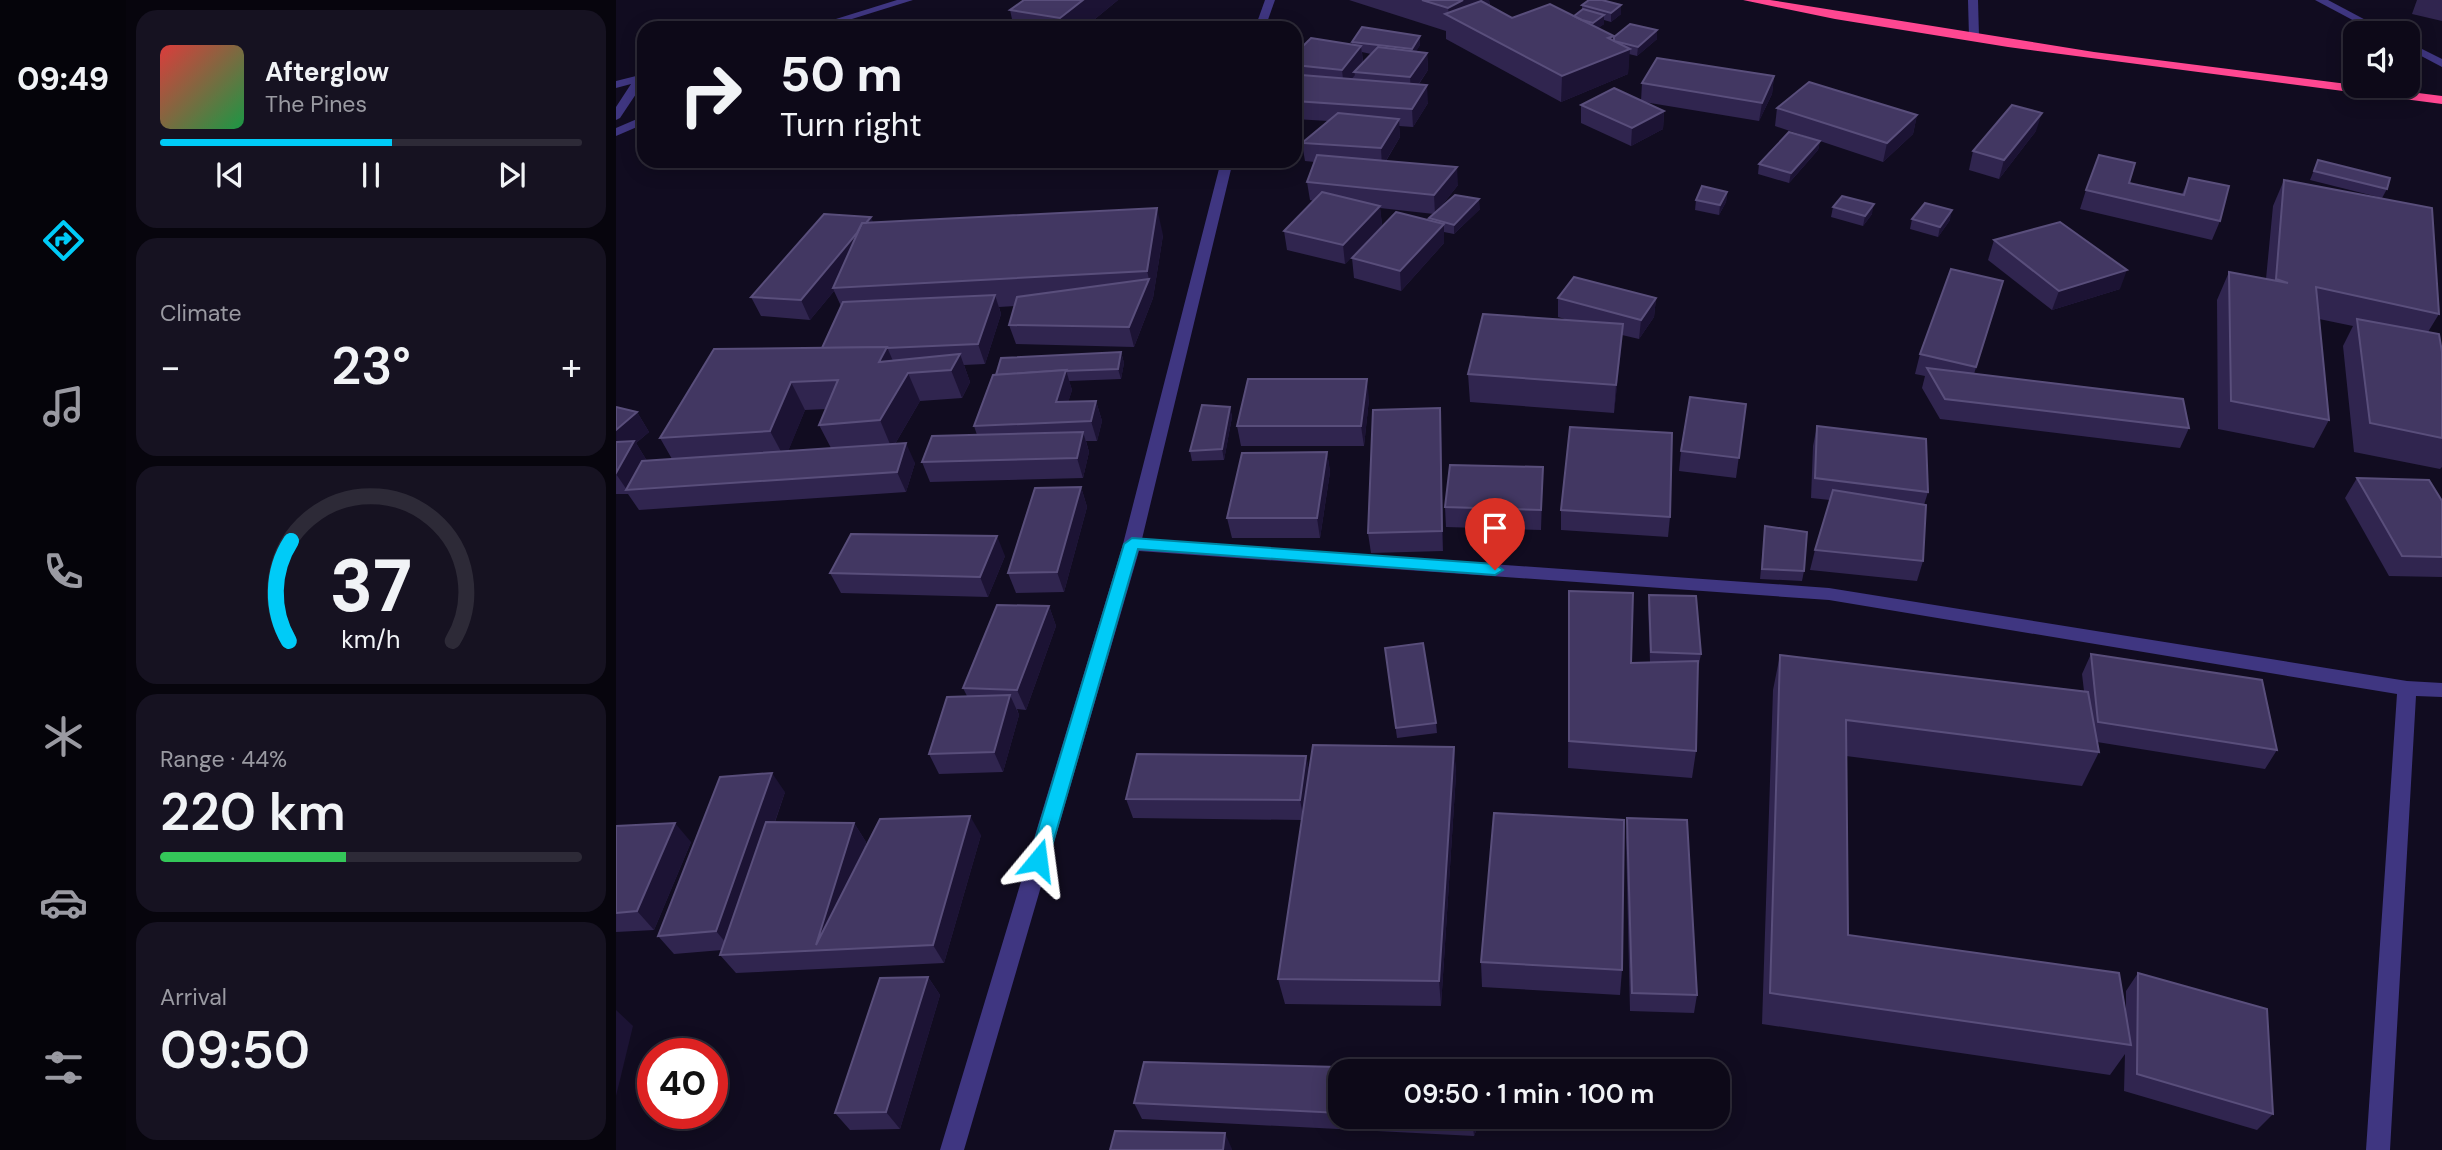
<!DOCTYPE html>
<html lang="en">
<head>
<meta charset="utf-8">
<style>
	body { margin:0; font-family:"DM Sans",sans-serif; background:#161221; color:#f1f3f6; height:100vh; display:flex; flex-direction:column; font-size:26px; white-space:nowrap }
	* { box-sizing:border-box; margin:0 }
	p { font-size:23px; color:#9a9aa2 }
	.icon { flex:none; width:38px; height:38px; fill:none; stroke:currentColor; stroke-width:2; stroke-linecap:round; stroke-linejoin:round }
	.map { position:relative; flex:1; overflow:hidden }
	.side { display:flex; flex-direction:column; gap:10px; padding:10px; background:#07050d; width:490px }
	.side>* { flex:none }
	.top-card { position:absolute; left:21px; top:21px; width:665px; height:147px; border-radius:21px; box-shadow:0 4px 18px #0003,0 0 0 2px #2d2a37; background:#0d0918; color:#f1f3f6; overflow:hidden }
	.controls { position:absolute; left:1727px; top:21px; display:grid; gap:14px }
	.controls a { display:grid; place-items:center; width:77px; height:77px; border-radius:14px; background:#0d0918; box-shadow:0 4px 18px #0003,0 0 0 2px #2d2a37; font-size:35px }
	.speed { position:absolute; left:21px; top:1038px; display:flex; gap:14px; font-size:35px; font-weight:700; text-align:center }
	.speed>* { display:grid; place-content:center; width:91px; height:91px; border-radius:50%; background:#0d0918; box-shadow:0 4px 18px #0003,0 0 0 2px #2d2a37; line-height:1 }
	.speed .limit { border:10px solid #d22; background:#fff; color:#111 }
	.pin { position:absolute; display:grid; place-items:center; width:60px; height:60px; color:#fff; margin:-72px -30px; border-radius:50% 50% 50% 0; rotate:-45deg; box-shadow:0 0 7px #0007 }
	.pin .icon { rotate:45deg }
	.me { position:absolute; width:77px; margin:-38px; rotate:16deg; stroke-linejoin:round; filter:drop-shadow(0 0 5px #0008) }
	.turn { display:flex; align-items:center; gap:24px; height:147px; padding:0 28px; font-size:32px }
	.turn .icon { width:91px; height:91px; stroke-width:2.5 }
	.turn b { display:block; font-size:49px; line-height:60px }
	.big { font-size:52px; font-weight:600; line-height:1.1 }
	.side .card { flex:1; display:flex; flex-direction:column; justify-content:center; gap:10px; min-width:0; padding:0 24px; border-radius:21px; background:#161221 }
	.side .dial { align-items:center; gap:0 }
	.dial svg { height:182px; overflow:visible; fill:none; stroke:#2d2a37; stroke-width:7; stroke-linecap:round; text-anchor:middle }
	.dial text { fill:#f1f3f6; stroke:none }
	.song { display:flex; align-items:center; gap:21px }
	.cover { width:84px; height:84px; border-radius:10px; background:linear-gradient(135deg,hsl(0 70% 55%),hsl(140 70% 35%)) }
	.played { height:7px; border-radius:4px; background:linear-gradient(90deg,#00cbf7 55%,#2d2a37 55%) }
	.keys { display:flex; justify-content:space-around; direction:ltr }
	.heat { display:flex; justify-content:space-between; align-items:center; font-size:38px; direction:ltr }
	.charge { height:10px; border-radius:5px; background:linear-gradient(90deg,#34c759 44%,#2d2a37 0) }
	.trip { position:absolute; left:712px; top:1059px; width:402px; height:70px; border-radius:21px; background:#0d0918; box-shadow:0 4px 18px #0003,0 0 0 2px #2d2a37; font-weight:600; line-height:70px; text-align:center }
	main { display:flex; flex:1; min-height:0 }
	.menu { display:flex; flex-direction:column; width:126px; justify-content:space-around; align-items:center; background:#05040a; color:#9a9aa2 }
	.menu .icon { width:49px; height:49px }
	.menu .selected { color:#00cbf7 }
	.menu b { font-size:32px; color:#f1f3f6 }
	.map>svg:first-child { display:block }
</style>
</head>
<body>
<main>
<nav class="menu">
<b>09:49</b>
<svg class="icon selected" aria-label="directions" viewBox="0 0 24 24"><path d="M12 3l9 9-9 9-9-9zM9 14v-3h6M13 9l2 2-2 2"/></svg>
<svg class="icon" aria-label="music" viewBox="0 0 24 24"><path d="M9 18V5l10-2v13"/><circle cx="6" cy="18" r="3"/><circle cx="16" cy="16" r="3"/></svg>
<svg class="icon" aria-label="phone" viewBox="0 0 24 24"><path d="M5 4h4l2 5-3 2q2 4 5 5l2-3 5 2v4C11 20 4 13 5 4z"/></svg>
<svg class="icon" aria-label="climate" viewBox="0 0 24 24"><path d="M12 3v18M4 7l16 10M4 17L20 7"/></svg>
<svg class="icon" aria-label="car" viewBox="0 0 24 24"><path d="M5 17H2v-5l4-1 3-4h7l3 4 3 1v5h-3M9 17h6M6 11h13"/><circle cx="7" cy="17" r="2"/><circle cx="17" cy="17" r="2"/></svg>
<svg class="icon" aria-label="filters" viewBox="0 0 24 24"><path d="M4 7h16M4 17h16"/><circle cx="9" cy="7" r="2"/><circle cx="15" cy="17" r="2"/></svg>
</nav>
<section class="side">
<div class="card">
<div class="song"><i class="cover"></i><div><b>Afterglow</b><p>The Pines</p></div></div>
<div class="played"></div>
<div class="keys"><svg class="icon" aria-label="previous" viewBox="0 0 24 24"><path d="M18 5L8 12l10 7zM5 5v14"/></svg><svg class="icon" aria-label="pause" viewBox="0 0 24 24"><path d="M8 5v14M16 5v14"/></svg><svg class="icon" aria-label="next" viewBox="0 0 24 24"><path d="M6 5l10 7-10 7zM19 5v14"/></svg></div>
</div>
<div class="card"><p>Climate</p>
<div class="heat"><a>−</a><b class="big">23°</b><a>+</a></div>
</div>
<div class="card dial"><svg viewBox="0 0 100 80">
<path d="M14 69A42 42 0 1 1 86 69"/>
<path d="M14 69A42 42 0 0 1 15 25" stroke="#00cbf7"/>
<text x="50" y="56" font-size="32" font-weight="700">37</text>
<text x="50" y="72" font-size="11">km/h</text>
</svg></div>
<div class="card"><p>Range · 44%</p><b class="big">220 km</b><div class="charge"></div></div>
<div class="card"><p>Arrival</p><b class="big">09:50</b></div>
</section>
<div class="map">
<svg width="1826" height="1150" viewBox="0 0 1826 1150">
	<rect width="100%" height="100%" fill="#110c20"/>
	<g fill="none" stroke-linecap="round" stroke-linejoin="round">
		<g fill="#3f3681" fill-rule="evenodd">
			<polygon points="281,0 297,0 207,28 191,28"/>
			<polygon points="649,0 659,0 649,28 639,28"/>
			<polygon points="1352,0 1362,0 1363,37 1358,40 1353,37"/>
			<polygon points="1699,0 1712,0 1774,33 1761,33"/>
			<polygon points="1792,42 1826,59 1826,67 1792,49"/>
			<polygon points="28,74 28,82 4,118 0,120 0,107 15,84 0,88 0,81"/>
			<polygon points="28,116 28,124 0,136 0,128"/>
			<polygon points="605,161 617,161 526,539 1213,588 1791,681 1826,683 1826,697 1800,696 1774,1150 1750,1150 1781,694 1213,600 523,551 348,1150 324,1150 507,544"/>
		</g>
		<polygon fill="#ff4791" fill-rule="evenodd" points="1127,0 1154,0 1478,52 1826,96 1826,104 1392,47 1219,19"/>
	</g>
	<g fill="#30254f" fill-rule="evenodd">
		<polygon points="502,0 468,28 398,28 394,10"/>
		<polygon points="733,0 873,0 874,6 896,18 958,16 966,11 966,5 1005,14 995,22 988,20 988,24 982,28 998,37 1041,39 1021,56 1013,54 1012,74 945,102 830,39 830,31"/>
		<polygon points="1801,0 1826,0 1826,21 1796,14"/>
		<path d="M736,42L804,45L800,51L811,53L812,70L803,84L812,103L797,127L783,126L784,137L770,161L842,185L823,209H864L838,234L828,232V243L785,291L738,278L736,258L813,221V218L818,214L764,208L766,225L729,264L671,250L668,231L698,201L694,200L691,182L699,162L689,161L686,143L712,121L679,119L681,83H679V54L736,45ZM746,52L755,54L747,63Z"/>
		<polygon points="1158,76 1156,94 1143,121 1028,102 1048,111 1047,129 1015,146 965,123 965,105 1025,101 1026,83"/>
		<polygon points="1161,108 1301,115 1297,134 1267,162 1204,141 1202,150 1173,183 1142,174 1143,164 1198,139 1159,126"/>
		<polygon points="1420,131 1383,179 1353,170 1357,151"/>
		<polygon points="1702,160 1771,189 1766,198 1694,180"/>
		<polygon points="1573,178 1604,221 1596,240 1464,209 1470,190 1566,194"/>
		<polygon points="1668,180 1823,314 1812,332 1826,352 1826,467 1824,469 1738,452 1727,346 1737,326 1703,319 1713,420 1698,448 1602,429 1601,300 1613,272 1650,279 1657,206"/>
		<polygon points="1111,192 1110,202 1103,215 1079,210 1080,200"/>
		<polygon points="1217,207 1256,214 1247,226 1215,217"/>
		<polygon points="1296,219 1334,220 1322,237 1294,229"/>
		<path d="M257,223L547,235L537,298L518,347L400,344L393,325L399,306L383,307L385,314L369,364L348,365L354,382L346,398L304,401L279,444L299,463L290,492L23,510L12,494H0V407L21,412L33,432L20,443L31,461L56,459L44,438L206,348L225,306L218,291L194,320L145,316L135,297ZM210,409L203,425L215,448L172,451L189,410Z"/>
		<polygon points="1378,240 1504,289 1436,310 1372,260"/>
		<polygon points="1387,281 1358,374 1573,428 1564,448 1324,419 1306,388 1309,376 1299,374 1304,354"/>
		<polygon points="942,298 1040,298 1038,317 1023,339 1006,335 998,413 854,402 852,374 952,320 942,317"/>
		<polygon points="505,352 508,363 505,379 453,381 456,390 452,402 480,401 486,421 481,441 470,441 473,452 467,478 314,482 306,462 361,435 358,426 377,375"/>
		<polygon points="753,399 748,446 625,446 621,426"/>
		<polygon points="1130,404 1120,478 1063,471 1065,451"/>
		<polygon points="614,407 616,417 608,460 576,461 574,451"/>
		<polygon points="1201,426 1312,492 1308,505 1307,561 1301,581 1194,570 1199,550 1214,500 1195,498 1197,446"/>
		<polygon points="825,428 827,551 755,553 752,533"/>
		<polygon points="711,452 714,472 704,538 616,538 611,518"/>
		<polygon points="927,467 925,530 830,527 829,507"/>
		<polygon points="1741,478 1826,501 1826,577 1773,576 1729,498"/>
		<polygon points="465,487 471,507 448,592 400,593 392,573"/>
		<polygon points="945,510 1054,517 1052,537 945,530"/>
		<polygon points="1149,526 1188,571 1186,581 1144,579"/>
		<polygon points="389,556 372,597 225,593 214,573"/>
		<polygon points="953,591 1015,663 1034,662 1032,605 1033,595 1085,654 1083,664 1082,664 1080,751 1076,778 952,768"/>
		<polygon points="433,606 440,626 410,710 401,709 403,715 387,772 323,774 313,754 351,696 347,688"/>
		<polygon points="769,648 820,723 821,733 781,738"/>
		<polygon points="1475,654 1661,750 1649,769 1481,742 1483,752 1466,786 1230,756 1232,935 1510,1013 1510,991 1522,973 1657,1114 1641,1130 1508,1091 1509,1054 1494,1075 1146,1024 1157,690 1164,655 1468,691 1466,674"/>
		<polygon points="838,747 840,774 825,1006 669,1004 662,979 686,820 517,818 510,799 690,756 693,771"/>
		<polygon points="169,792 159,822 238,823 250,842 248,850 365,835 328,963 120,973 104,955 106,950 58,954 42,936"/>
		<polygon points="1011,818 1081,995 1078,1013 1014,1011 1010,837"/>
		<polygon points="0,826 75,842 38,930 0,932"/>
		<polygon points="865,962 1006,970 1004,995 866,987"/>
		<polygon points="312,977 324,995 284,1129 234,1130 219,1113"/>
		<polygon points="724,1071 724,1116 866,1116 858,1136 526,1119 518,1103"/>
	</g>
	<g fill="#1c1334">
		<polygon points="467,0 502,0 468,28 447,28 444,18"/>
		<polygon points="847,0 873,0 874,9 833,16 832,8"/>
		<polygon points="1005,5 1005,14 995,22 995,13"/>
		<polygon points="988,15 988,24 977,32 977,23"/>
		<polygon points="1041,30 1041,39 1021,56 1022,47"/>
		<polygon points="804,36 804,45 796,58 796,49"/>
		<polygon points="998,36 997,56 1014,49 1012,74 945,102 946,76 992,38"/>
		<polygon points="745,46 747,64 738,72 739,75 728,88 726,70"/>
		<polygon points="811,53 812,70 795,95 794,77"/>
		<polygon points="1158,76 1156,94 1143,121 1146,103"/>
		<polygon points="811,85 812,103 797,127 796,109"/>
		<polygon points="1048,111 1047,129 1015,146 1016,128"/>
		<polygon points="1426,113 1420,131 1383,179 1388,160"/>
		<polygon points="1301,115 1297,134 1267,162 1271,143"/>
		<polygon points="783,119 784,137 766,167 765,148"/>
		<polygon points="1204,141 1202,150 1173,183 1175,173"/>
		<polygon points="841,167 842,185 819,214 818,195"/>
		<polygon points="1111,192 1110,202 1103,215 1104,205"/>
		<polygon points="863,199 864,209 838,234 838,225"/>
		<polygon points="1258,204 1256,214 1247,226 1249,216"/>
		<polygon points="764,206 766,225 729,264 727,245"/>
		<polygon points="541,208 547,235 537,298 518,347 513,327 533,279 531,271"/>
		<polygon points="1336,210 1334,220 1322,237 1324,227"/>
		<polygon points="255,217 263,236 217,288 218,291 194,320 185,300"/>
		<polygon points="828,224 828,243 785,291 784,271"/>
		<polygon points="1511,270 1504,289 1436,310 1443,291"/>
		<polygon points="379,295 385,314 369,364 362,344"/>
		<polygon points="1040,298 1038,317 1023,339 1025,320"/>
		<polygon points="1007,324 1005,352 998,413 1000,385"/>
		<polygon points="271,347 283,375 263,362"/>
		<polygon points="505,352 508,363 505,379 502,369"/>
		<polygon points="344,354 354,382 346,398 335,370"/>
		<polygon points="450,370 456,390 446,422 440,402"/>
		<polygon points="292,373 304,401 276,449 264,420"/>
		<polygon points="751,379 753,399 748,446 745,426"/>
		<polygon points="175,382 189,410 169,459 154,431"/>
		<polygon points="480,401 486,421 481,441 475,421"/>
		<polygon points="614,407 616,417 608,460 606,449"/>
		<polygon points="824,408 825,428 827,551 826,531"/>
		<polygon points="21,412 33,432 20,443 31,461 11,490 0,474 0,430"/>
		<polygon points="467,432 473,452 467,478 461,458"/>
		<polygon points="290,443 299,463 290,492 281,472"/>
		<polygon points="711,452 714,472 704,538 701,518"/>
		<polygon points="465,487 471,507 448,592 441,572"/>
		<polygon points="381,536 389,556 372,597 364,577"/>
		<polygon points="433,606 440,626 410,710 401,690"/>
		<polygon points="394,695 403,715 387,772 378,752"/>
		<polygon points="838,747 840,774 825,1006 823,981"/>
		<polygon points="690,756 694,775 688,820 684,800"/>
		<polygon points="156,773 169,792 115,949 100,931"/>
		<polygon points="354,816 365,835 328,963 317,945"/>
		<polygon points="59,823 75,842 38,930 21,911"/>
		<polygon points="238,823 250,842 218,950 200,945"/>
		<polygon points="312,977 324,995 284,1129 270,1112"/>
		<polygon points="0,1010 17,1026 0,1096"/>
		<polygon points="858,1116 866,1116 858,1136 856,1120"/>
		<polygon points="609,1133 616,1149 616,1150 607,1150"/>
	</g>
	<g fill="#423762" stroke="#594e7b" stroke-width="2">
		<polygon points="408,0 467,0 444,18 394,10"/>
		<polygon points="806,0 847,0 832,8"/>
		<polygon points="973,0 986,0 1005,5 995,13 966,5"/>
		<polygon points="865,1 896,18 934,4 998,36 992,38 1014,49 946,76 829,14"/>
		<polygon points="967,9 988,15 977,23 966,20 958,16"/>
		<polygon points="1014,24 1041,30 1022,47 998,41 998,37"/>
		<polygon points="746,27 804,36 796,49 736,42"/>
		<polygon points="695,38 745,46 726,70 679,65 679,54"/>
		<polygon points="762,47 811,53 794,77 738,72"/>
		<polygon points="1041,58 1158,76 1146,103 1026,83"/>
		<polygon points="685,75 811,85 796,109 679,101 679,86"/>
		<polygon points="1193,82 1301,115 1271,143 1161,108"/>
		<polygon points="998,88 1048,111 1016,128 965,105"/>
		<polygon points="1396,105 1426,113 1388,160 1357,151"/>
		<polygon points="722,113 783,119 765,148 686,143"/>
		<polygon points="1173,132 1204,141 1175,173 1143,164"/>
		<polygon points="701,155 841,167 818,195 691,182"/>
		<polygon points="1483,155 1519,163 1513,183 1568,195 1573,178 1613,186 1604,221 1470,190"/>
		<polygon points="1702,160 1774,178 1771,189 1698,171"/>
		<polygon points="1668,180 1816,208 1823,314 1700,287 1713,420 1615,401 1613,272 1672,283 1660,279"/>
		<polygon points="1086,186 1111,192 1104,205 1080,200"/>
		<polygon points="706,192 764,206 727,245 668,231"/>
		<polygon points="839,195 863,199 838,225 813,218"/>
		<polygon points="1226,196 1258,204 1249,216 1217,207"/>
		<polygon points="1309,203 1336,210 1324,227 1296,219"/>
		<polygon points="541,208 531,271 217,288 246,223"/>
		<polygon points="780,212 828,224 784,271 736,258"/>
		<polygon points="208,214 255,217 250,223 246,223 241,233 185,300 135,297"/>
		<polygon points="1444,222 1511,270 1443,291 1378,240"/>
		<polygon points="1335,269 1387,281 1360,367 1304,354"/>
		<polygon points="958,277 1040,298 1025,320 942,298"/>
		<polygon points="533,279 513,327 393,325 401,297"/>
		<polygon points="379,295 362,344 271,348 271,347 206,348 227,302"/>
		<polygon points="867,314 1007,324 1000,385 852,374"/>
		<polygon points="1741,319 1823,334 1826,352 1826,438 1754,423"/>
		<polygon points="271,347 263,362 344,354 335,370 292,373 264,420 203,425 222,380 175,382 154,431 44,438 98,349"/>
		<polygon points="505,352 502,369 449,371 450,370 380,375 385,358"/>
		<polygon points="1311,368 1567,399 1573,428 1329,399"/>
		<polygon points="450,370 440,402 480,401 475,421 358,426 377,375"/>
		<polygon points="632,379 751,379 745,426 621,426"/>
		<polygon points="1074,397 1130,404 1123,458 1065,451"/>
		<polygon points="586,405 614,407 606,449 574,451"/>
		<polygon points="0,407 21,412 0,430"/>
		<polygon points="824,408 826,531 752,533 757,410"/>
		<polygon points="1201,426 1310,439 1312,492 1199,478"/>
		<polygon points="954,427 1056,433 1054,517 945,510"/>
		<polygon points="467,432 461,458 306,462 316,436"/>
		<polygon points="18,441 0,473 0,442"/>
		<polygon points="290,443 281,472 10,490 26,461"/>
		<polygon points="711,452 701,518 611,518 626,453"/>
		<polygon points="834,465 927,467 925,510 829,507"/>
		<polygon points="1741,478 1813,480 1826,501 1826,557 1786,556"/>
		<polygon points="465,487 441,572 392,573 419,488"/>
		<polygon points="1217,490 1310,505 1307,561 1199,550"/>
		<polygon points="1149,526 1191,532 1188,571 1146,569"/>
		<polygon points="235,534 381,536 364,577 214,573"/>
		<polygon points="953,591 1017,593 1015,663 1082,661 1080,751 953,741"/>
		<polygon points="1033,595 1080,596 1085,654 1035,652"/>
		<polygon points="381,605 433,606 401,690 347,688"/>
		<polygon points="807,643 820,723 780,728 769,648"/>
		<polygon points="1475,654 1646,680 1661,750 1482,722"/>
		<polygon points="1164,655 1472,692 1483,752 1230,720 1232,935 1503,973 1515,1045 1154,993"/>
		<polygon points="394,695 378,752 313,754 331,697"/>
		<polygon points="697,745 838,747 823,981 662,979"/>
		<polygon points="521,754 690,756 684,800 510,799"/>
		<polygon points="156,773 100,931 42,936 104,777"/>
		<polygon points="878,813 1008,820 1006,970 865,962"/>
		<polygon points="354,816 317,945 104,955 150,822 238,823 200,945 264,819"/>
		<polygon points="1011,818 1071,820 1081,995 1016,993"/>
		<polygon points="59,823 21,911 0,913 0,826"/>
		<polygon points="1522,973 1651,1009 1657,1114 1521,1074"/>
		<polygon points="312,977 270,1112 219,1113 264,978"/>
		<polygon points="528,1062 879,1071 724,1071 724,1113 518,1103"/>
		<polygon points="788,1116 858,1116 856,1120"/>
		<polygon points="499,1131 609,1133 607,1150 494,1150"/>
	</g>
	<polygon fill="#00cbf7" stroke="#0084a1" stroke-width="2" points="516,538 879,564 887,570 879,575 522,549 432,860 429,866 415,866 413,860 508,544"/>
</svg>
<div class="controls">
<a><svg class="icon" aria-label="sound" viewBox="0 0 24 24"><path d="M4 9h4l5-4v14l-5-4H4zM17 9q2 3 0 6"/></svg></a>
</div>
<div class="speed"><div class="limit">40</div></div>
<div class="pin" style="left:879px;top:570px;background:#d93025"><svg class="icon" aria-label="arrive" viewBox="0 0 24 24"><path d="M6 21V4h12l-3 4 3 4H6"/></svg></div>
<svg class="me" style="left:422px;top:860px" viewBox="-20 -20 40 40"><path d="M0-17L14 15 0 8-14 15z" fill="#00cbf7" stroke="#fff" stroke-width="4"/></svg>
<div class="trip">09:50 · 1 min · 100 m</div>
<div class="top-card">
<div class="turn"><svg class="icon" aria-label="right" viewBox="0 0 24 24"><path d="M7 20v-9h11M14 6l5 5-5 5"/></svg><div><b>50 m</b>Turn right</div></div>
</div>
</div>
</main>
</body>
</html>
